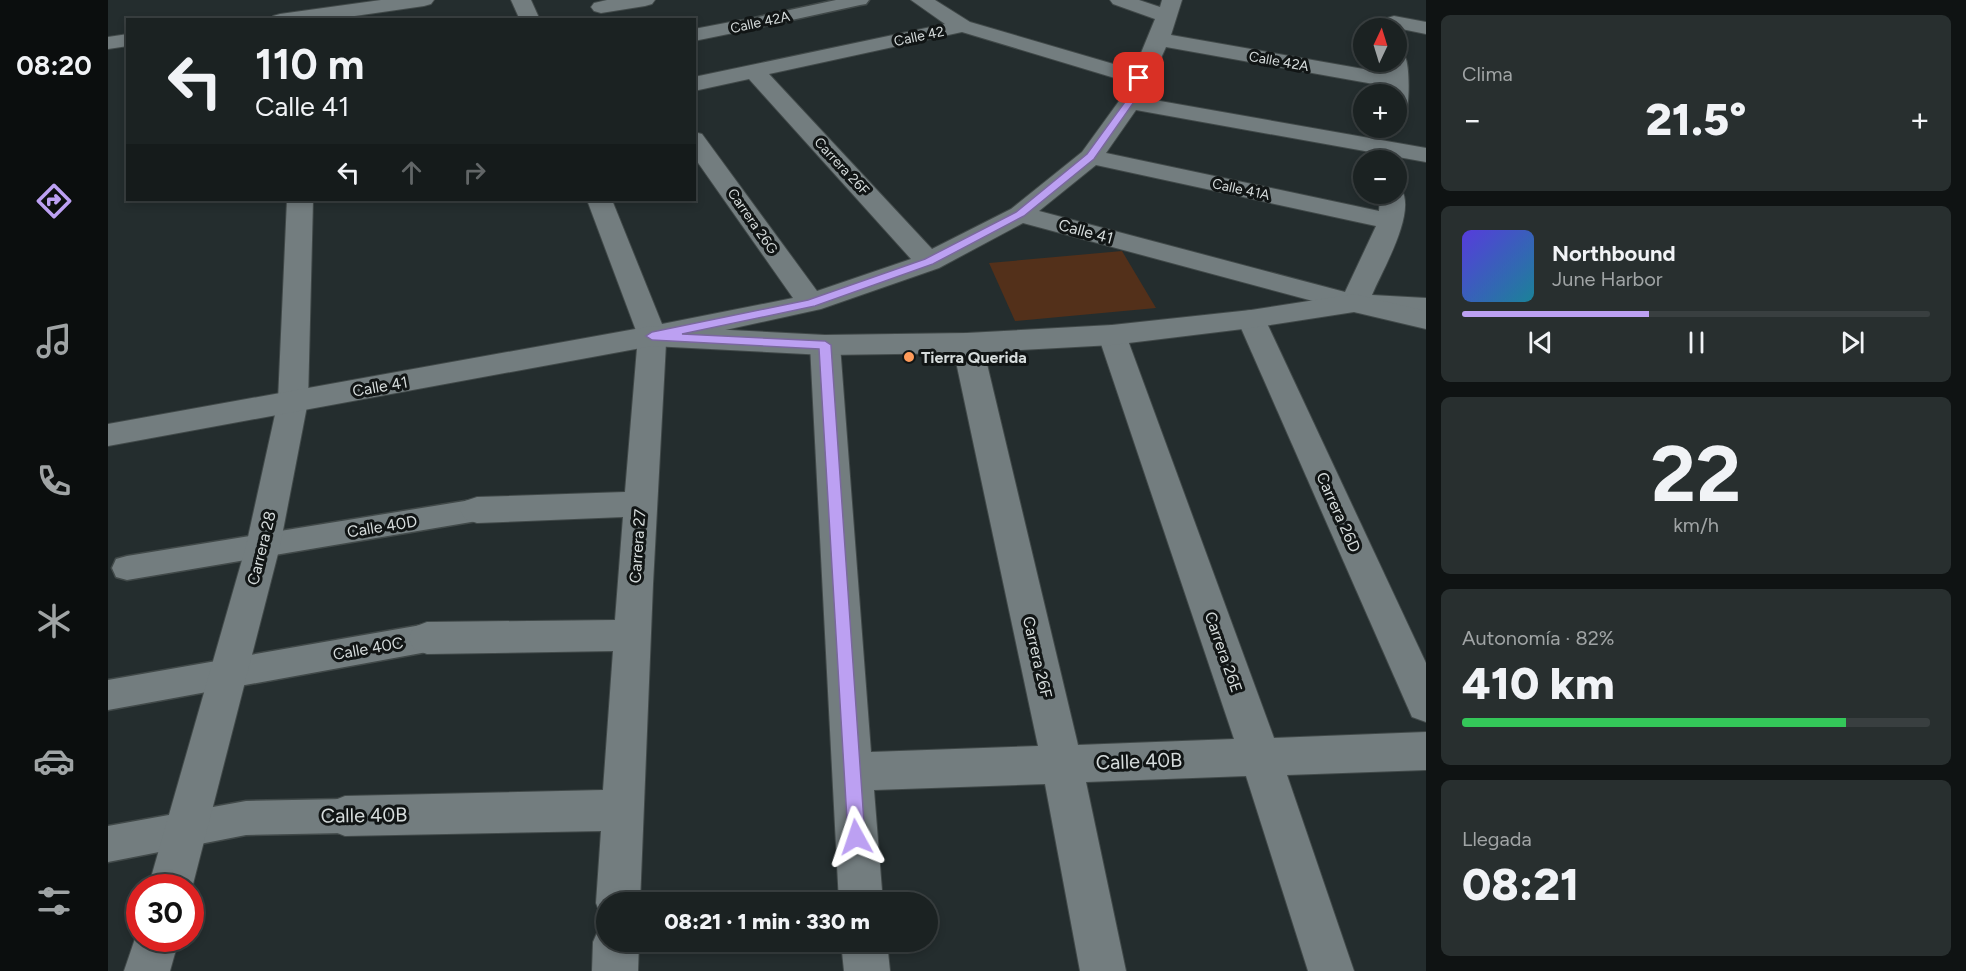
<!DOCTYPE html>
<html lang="es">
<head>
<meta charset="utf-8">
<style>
	body { margin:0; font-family:Figtree,sans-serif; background:#282f2f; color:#f1f3f6; height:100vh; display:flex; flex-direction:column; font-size:22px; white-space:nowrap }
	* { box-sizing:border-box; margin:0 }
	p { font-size:20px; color:#a0a4a5 }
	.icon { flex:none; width:33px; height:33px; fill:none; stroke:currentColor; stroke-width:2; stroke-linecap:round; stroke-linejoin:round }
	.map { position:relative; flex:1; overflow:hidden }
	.sheet { display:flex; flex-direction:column; gap:15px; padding:15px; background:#0f1313; width:540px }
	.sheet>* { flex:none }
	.top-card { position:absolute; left:18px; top:18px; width:570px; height:183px; border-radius:0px; box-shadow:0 3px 9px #0003,0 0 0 2px #393f40; background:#1b2222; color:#f1f3f6; overflow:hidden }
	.needle { width:39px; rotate:4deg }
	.controls { position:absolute; left:1245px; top:18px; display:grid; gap:12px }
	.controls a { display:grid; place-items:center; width:54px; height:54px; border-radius:50%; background:#1b2222; box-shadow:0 3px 9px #0003,0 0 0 2px #393f40; font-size:30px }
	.speed { position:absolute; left:18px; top:874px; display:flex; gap:12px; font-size:30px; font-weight:700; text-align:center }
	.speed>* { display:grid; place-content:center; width:78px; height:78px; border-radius:50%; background:#1b2222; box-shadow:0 3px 9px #0003,0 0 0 2px #393f40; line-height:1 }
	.speed .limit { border:9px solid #d22; background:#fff; color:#111 }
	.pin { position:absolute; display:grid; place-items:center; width:51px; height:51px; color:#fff; margin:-26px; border-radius:12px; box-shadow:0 3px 9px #0006 }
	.me { position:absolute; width:66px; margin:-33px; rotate:355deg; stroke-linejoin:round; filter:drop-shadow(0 0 4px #0008) }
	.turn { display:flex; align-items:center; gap:21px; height:126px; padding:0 30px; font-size:27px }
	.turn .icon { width:78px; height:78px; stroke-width:2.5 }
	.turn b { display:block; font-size:42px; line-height:51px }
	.lanes { display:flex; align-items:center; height:57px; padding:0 30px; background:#0003; justify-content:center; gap:30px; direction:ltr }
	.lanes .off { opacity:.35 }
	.big { font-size:45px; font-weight:800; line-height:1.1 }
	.sheet .tile { flex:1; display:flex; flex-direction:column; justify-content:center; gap:9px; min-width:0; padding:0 21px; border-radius:9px; background:#282f2f }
	.sheet .dial { align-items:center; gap:0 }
	.dial b { font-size:78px; line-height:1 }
	.song { display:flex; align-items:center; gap:18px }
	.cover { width:72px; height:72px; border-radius:9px; background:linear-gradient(135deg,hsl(250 70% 55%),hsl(190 70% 35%)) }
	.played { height:6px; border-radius:3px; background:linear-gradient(90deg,#bca0f2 40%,#393f40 40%) }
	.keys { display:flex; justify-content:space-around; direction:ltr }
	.heat { display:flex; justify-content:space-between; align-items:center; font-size:33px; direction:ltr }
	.charge { height:9px; border-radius:4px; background:linear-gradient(90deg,#34c759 82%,#393f40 0) }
	.trip { position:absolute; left:488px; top:892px; width:342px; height:60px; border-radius:30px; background:#1b2222; box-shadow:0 3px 9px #0003,0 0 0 2px #393f40; font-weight:800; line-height:60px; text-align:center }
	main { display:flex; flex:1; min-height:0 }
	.tabs { display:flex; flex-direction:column; width:108px; justify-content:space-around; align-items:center; background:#0b0e0e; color:#a0a4a5 }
	.tabs .icon { width:42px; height:42px }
	.tabs .on { color:#bca0f2 }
	.tabs b { font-size:27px; color:#f1f3f6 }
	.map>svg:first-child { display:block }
</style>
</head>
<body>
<main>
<nav class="tabs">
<b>08:20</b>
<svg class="icon on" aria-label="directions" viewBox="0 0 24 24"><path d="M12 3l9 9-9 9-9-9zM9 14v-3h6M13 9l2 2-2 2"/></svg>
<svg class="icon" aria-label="music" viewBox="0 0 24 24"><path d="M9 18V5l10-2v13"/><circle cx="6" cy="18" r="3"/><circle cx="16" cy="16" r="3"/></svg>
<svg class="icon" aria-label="phone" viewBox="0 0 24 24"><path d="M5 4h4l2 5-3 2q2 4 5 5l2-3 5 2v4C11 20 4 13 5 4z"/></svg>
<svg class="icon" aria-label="climate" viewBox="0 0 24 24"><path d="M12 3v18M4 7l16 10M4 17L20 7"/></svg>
<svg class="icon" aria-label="car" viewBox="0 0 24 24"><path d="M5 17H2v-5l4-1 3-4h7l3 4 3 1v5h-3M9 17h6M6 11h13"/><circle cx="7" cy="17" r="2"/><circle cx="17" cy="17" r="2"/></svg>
<svg class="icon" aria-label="filters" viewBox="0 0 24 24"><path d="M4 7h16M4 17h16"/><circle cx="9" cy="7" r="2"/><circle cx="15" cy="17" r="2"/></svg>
</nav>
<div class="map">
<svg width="1318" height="971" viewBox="0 0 1318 971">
	<rect width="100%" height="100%" fill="#242d2e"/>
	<polygon fill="#53301a" points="1014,251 1048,308 907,321 881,263"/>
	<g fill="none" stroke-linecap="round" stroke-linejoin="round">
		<g stroke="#414949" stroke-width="3">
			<g id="pedestrian">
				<polygon points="728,0 761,0 758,4 752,5 633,31 627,30 624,26 627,22"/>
				<polygon points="369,499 379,502 384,510 379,518 369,521 19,580 8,577 4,568 8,559 19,556"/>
				<polygon points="319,624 330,628 335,638 330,648 319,652 0,710 0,680"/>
				<polygon points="237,799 250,804 255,816 250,828 237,833 138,835 0,862 0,826 138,801"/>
			</g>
		</g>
		<g stroke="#414949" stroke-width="2">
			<g id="minor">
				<polygon points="273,0 326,0 323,4 316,6 219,20 162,20 165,16 172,14"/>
				<polygon points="403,0 423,0 432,20 412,20"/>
				<polygon points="499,0 547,0 544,4 537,6 493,13 486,11 483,7 486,3"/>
				<path d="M803,0H827L862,22L1026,70L1047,19L1005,4L1002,0H1031L1052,7L1054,0H1074L1063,35L1278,73L1279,62H1288L1289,56L1297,57C1302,65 1302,110 1296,118L1288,120V94H1277V86L1058,47L1035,98L1318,148V162L1028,110L998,153L1271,211L1272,194H1288V188L1293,189C1309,212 1274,271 1264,295L1318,298V316L1246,312L915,223L831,268L713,309L558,343L545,584L532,903H498V920L494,919L488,903L493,831L237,836L222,830L216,816L222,802L237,796L495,790L505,651L319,654L306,649L300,638L306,627L319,622L507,620L515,517L369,523L357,519L352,510L357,501L369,497L517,492L530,336L479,200H504L554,324L685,298L586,157V132L594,134L709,291L803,259L641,79L586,91V77L837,24ZM854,32L1020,82L1011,101L974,152L903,209L824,249L661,74ZM988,165L1268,226L1237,292L931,211Z"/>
				<polygon points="1286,16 1318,22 1318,34 1279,26 1276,22 1279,18"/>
				<polygon points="633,20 640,22 643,26 640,30 586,41 586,29"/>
				<polygon points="20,34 20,46 0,49 0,37"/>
				<polygon points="179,200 205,200 200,401 172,546 84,888 82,892 82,888 40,888 138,546 170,401"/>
				<polygon points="1143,310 1153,312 1157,319 1318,663 1318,722 1304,717 1129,319 1133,312"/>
				<polygon points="1004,325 1014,328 1018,335 1166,738 1318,732 1318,770 1179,775 1246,971 1200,971 1138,776 978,782 1018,971 972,971 937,784 766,790 775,903 731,903 702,345 707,338 717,335 727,338 732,345 763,752 930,746 844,343 849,336 859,333 869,336 874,343 970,745 1126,739 990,335 994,328"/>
				<polygon points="498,923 498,942 531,942 530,971 484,971 485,942 492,926"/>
				<polygon points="32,924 32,939 71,939 62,971 16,971"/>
				<polygon points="733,942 779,942 782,971 736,971"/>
			</g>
		</g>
		<g stroke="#414949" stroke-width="2">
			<polygon id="tertiary" points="1246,294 1318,311 1318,329 1246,312 1143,328 1004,345 859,353 717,355 544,346 0,446 0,424 544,326 717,335 859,333 1004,325 1143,310"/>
		</g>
		<use href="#pedestrian" fill="#737d7f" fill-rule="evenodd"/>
		<use href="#minor" fill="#737d7f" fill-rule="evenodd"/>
		<use href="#tertiary" fill="#737d7f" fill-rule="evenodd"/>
	</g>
	<polygon fill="#bca0f2" stroke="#7a689d" stroke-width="1.5" points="1028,76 1036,78 1026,102 986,159 916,216 825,264 707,306 574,334 717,341 723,345 757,837 755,844 748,846 742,844 740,837 711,349 544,340 538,336 544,332 700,300 817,259 908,212 979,154 1017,102"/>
	<circle fill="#ff9b5a" stroke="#111515" stroke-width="2" cx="801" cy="357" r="6"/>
	<g text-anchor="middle" stroke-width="6" stroke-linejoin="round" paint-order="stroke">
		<g font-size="14" fill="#d6dcdc" stroke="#111515">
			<text transform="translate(652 22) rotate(-12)" y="5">Calle 42A</text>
			<text transform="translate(811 36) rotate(-12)" y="5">Calle 42</text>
			<text transform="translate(1171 61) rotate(10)" y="5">Calle 42A</text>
			<text transform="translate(734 166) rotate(47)" y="5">Carrera 26F</text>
			<text transform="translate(1133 189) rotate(12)" y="5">Calle 41A</text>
			<text transform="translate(645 221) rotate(55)" y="5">Carrera 26G</text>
		</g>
		<g font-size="16" fill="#d6dcdc" stroke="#111515">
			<text transform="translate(978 231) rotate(15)" y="6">Calle 41</text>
			<text transform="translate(272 386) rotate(-10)" y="6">Calle 41</text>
			<text transform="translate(1231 512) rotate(66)" y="6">Carrera 26D</text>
			<text transform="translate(274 526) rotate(-9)" y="6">Calle 40D</text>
			<text transform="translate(529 546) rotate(-86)" y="6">Carrera 27</text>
			<text transform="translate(153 548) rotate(-76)" y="6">Carrera 28</text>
			<text transform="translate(260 648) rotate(-10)" y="6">Calle 40C</text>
			<text transform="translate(1116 652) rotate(71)" y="6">Carrera 26E</text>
			<text transform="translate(930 657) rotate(77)" y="6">Carrera 26F</text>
		</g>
		<g font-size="16" font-weight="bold" fill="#d6dcdc" stroke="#111515" text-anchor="start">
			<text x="813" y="363">Tierra Querida</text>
		</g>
		<g font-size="20" fill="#d6dcdc" stroke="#111515">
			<text transform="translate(1031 761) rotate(-2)" y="7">Calle 40B</text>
			<text transform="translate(256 815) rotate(-1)" y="7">Calle 40B</text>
		</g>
	</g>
</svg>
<div class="controls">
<a><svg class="needle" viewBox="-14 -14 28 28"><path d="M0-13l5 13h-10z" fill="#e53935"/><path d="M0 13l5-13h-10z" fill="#a0a4a5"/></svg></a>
<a>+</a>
<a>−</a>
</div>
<div class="speed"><div class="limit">30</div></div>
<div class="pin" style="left:1031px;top:78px;background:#d93025"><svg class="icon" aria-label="arrive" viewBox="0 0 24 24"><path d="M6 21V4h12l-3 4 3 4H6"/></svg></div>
<svg class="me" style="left:748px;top:837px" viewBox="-20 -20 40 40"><path d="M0-17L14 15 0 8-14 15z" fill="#bca0f2" stroke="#fff" stroke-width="4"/></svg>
<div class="trip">08:21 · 1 min · 330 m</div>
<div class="top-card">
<div class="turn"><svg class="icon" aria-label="left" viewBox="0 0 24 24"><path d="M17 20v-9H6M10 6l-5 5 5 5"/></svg><div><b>110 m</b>Calle 41</div></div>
<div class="lanes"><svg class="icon" aria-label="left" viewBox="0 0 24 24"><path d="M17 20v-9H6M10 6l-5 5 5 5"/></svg><svg class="icon off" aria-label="ahead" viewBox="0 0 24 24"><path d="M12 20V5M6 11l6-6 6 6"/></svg><svg class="icon off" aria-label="right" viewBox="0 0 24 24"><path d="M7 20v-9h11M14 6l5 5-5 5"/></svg></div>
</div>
</div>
<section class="sheet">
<div class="tile"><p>Clima</p>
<div class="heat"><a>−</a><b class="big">21.5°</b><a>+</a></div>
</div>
<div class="tile">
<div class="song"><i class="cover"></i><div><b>Northbound</b><p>June Harbor</p></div></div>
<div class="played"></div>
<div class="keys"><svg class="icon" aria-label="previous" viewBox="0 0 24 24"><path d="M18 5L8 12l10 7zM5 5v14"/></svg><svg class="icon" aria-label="pause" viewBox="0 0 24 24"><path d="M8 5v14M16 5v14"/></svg><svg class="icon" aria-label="next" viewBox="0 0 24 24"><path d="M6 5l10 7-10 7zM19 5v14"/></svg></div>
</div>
<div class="tile dial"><b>22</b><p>km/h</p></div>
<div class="tile"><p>Autonomía · 82%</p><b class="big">410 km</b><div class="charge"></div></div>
<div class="tile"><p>Llegada</p><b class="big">08:21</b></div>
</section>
</main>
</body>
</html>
